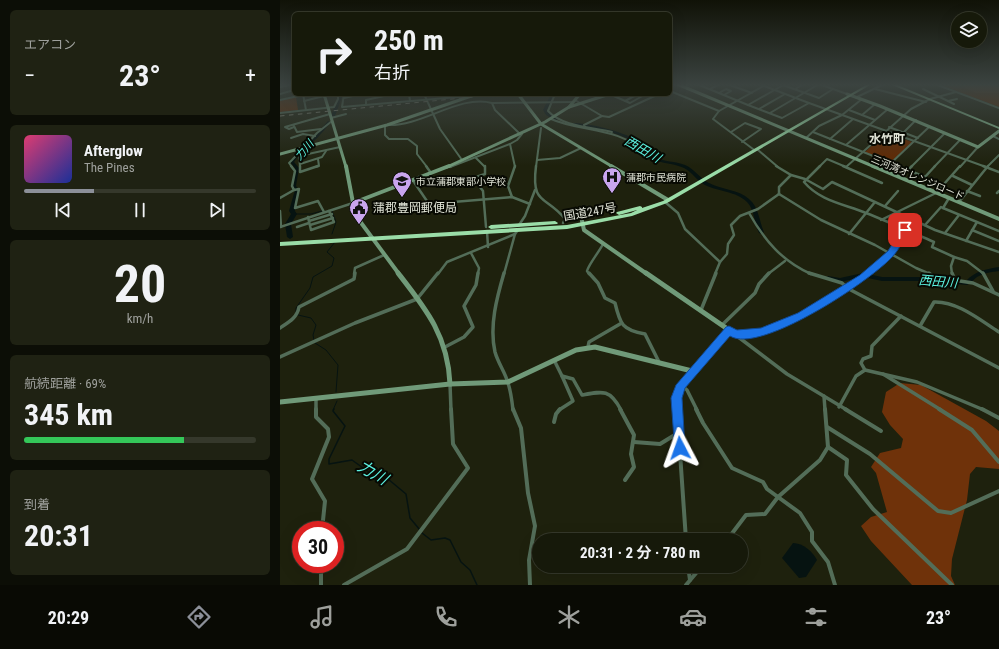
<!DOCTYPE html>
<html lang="ja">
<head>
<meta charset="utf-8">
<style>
	body { margin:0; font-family:"Roboto Condensed","Noto Sans JP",sans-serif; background:#1f2213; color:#f1f3f6; height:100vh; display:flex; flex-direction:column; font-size:15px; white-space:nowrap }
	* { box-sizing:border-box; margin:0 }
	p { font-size:13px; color:#9ea09c }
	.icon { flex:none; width:22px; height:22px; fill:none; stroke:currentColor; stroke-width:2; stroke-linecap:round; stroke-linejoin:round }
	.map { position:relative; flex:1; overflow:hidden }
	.side { display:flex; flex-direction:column; gap:10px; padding:10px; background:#0c0e06; width:280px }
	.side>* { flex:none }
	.banner { position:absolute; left:12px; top:12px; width:380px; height:84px; border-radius:6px; box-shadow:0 4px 16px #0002,0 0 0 1px #35382b; background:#16190a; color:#f1f3f6; overflow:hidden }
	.buttons { position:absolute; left:671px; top:12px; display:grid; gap:8px }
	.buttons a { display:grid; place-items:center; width:36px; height:36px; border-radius:50%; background:#16190a; box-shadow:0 4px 16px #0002,0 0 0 1px #35382b; font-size:20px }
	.speed { position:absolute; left:12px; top:521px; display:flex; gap:8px; font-size:20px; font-weight:700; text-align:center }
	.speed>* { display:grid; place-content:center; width:52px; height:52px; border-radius:50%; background:#16190a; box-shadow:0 4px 16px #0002,0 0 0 1px #35382b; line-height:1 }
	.speed .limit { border:6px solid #d22; background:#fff; color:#111 }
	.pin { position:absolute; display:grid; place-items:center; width:34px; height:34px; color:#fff; margin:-17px; border-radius:8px; box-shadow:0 2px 6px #0006 }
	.me { position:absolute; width:44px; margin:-22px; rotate:356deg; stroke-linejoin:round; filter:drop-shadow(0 0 3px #0008) }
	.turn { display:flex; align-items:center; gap:14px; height:84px; padding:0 16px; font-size:18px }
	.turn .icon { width:52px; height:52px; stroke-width:2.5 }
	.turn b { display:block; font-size:28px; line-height:34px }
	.big { font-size:30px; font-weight:700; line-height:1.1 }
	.side .widget { flex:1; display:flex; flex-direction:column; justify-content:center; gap:6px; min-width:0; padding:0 14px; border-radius:6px; background:#1f2213 }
	.side .dial { align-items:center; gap:0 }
	.dial b { font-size:52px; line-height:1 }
	.song { display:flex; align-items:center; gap:12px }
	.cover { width:48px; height:48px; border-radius:6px; background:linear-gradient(135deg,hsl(340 70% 55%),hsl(230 70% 35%)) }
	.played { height:4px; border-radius:2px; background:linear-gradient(90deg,#8c9099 30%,#35382b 30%) }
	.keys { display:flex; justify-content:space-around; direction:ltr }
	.heat { display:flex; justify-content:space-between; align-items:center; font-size:22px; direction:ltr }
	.charge { height:6px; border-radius:3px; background:linear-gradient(90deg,#34c759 69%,#35382b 0) }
	.trip { position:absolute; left:252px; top:533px; width:216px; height:40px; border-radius:20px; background:#16190a; box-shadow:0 4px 16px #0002,0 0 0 1px #35382b; font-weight:700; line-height:40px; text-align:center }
	.menu { display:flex; height:64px; justify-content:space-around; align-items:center; background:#090a04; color:#9ea09c }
	.menu .icon { width:28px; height:28px }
	.menu .active { color:#8c9099 }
	.menu b { font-size:18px; color:#f1f3f6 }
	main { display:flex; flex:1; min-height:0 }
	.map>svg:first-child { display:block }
</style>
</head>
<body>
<main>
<section class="side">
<div class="widget"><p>エアコン</p>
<div class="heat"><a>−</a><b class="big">23°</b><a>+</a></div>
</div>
<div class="widget">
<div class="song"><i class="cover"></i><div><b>Afterglow</b><p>The Pines</p></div></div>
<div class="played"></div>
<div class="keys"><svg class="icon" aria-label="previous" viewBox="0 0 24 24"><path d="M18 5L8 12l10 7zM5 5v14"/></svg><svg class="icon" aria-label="pause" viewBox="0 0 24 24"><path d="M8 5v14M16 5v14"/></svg><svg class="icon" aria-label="next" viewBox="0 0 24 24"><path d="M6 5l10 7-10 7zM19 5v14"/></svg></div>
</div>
<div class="widget dial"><b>20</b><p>km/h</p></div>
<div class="widget"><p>航続距離 · 69%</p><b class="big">345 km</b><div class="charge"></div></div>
<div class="widget"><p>到着</p><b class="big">20:31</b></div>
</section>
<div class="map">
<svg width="719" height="585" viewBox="0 0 719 585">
	<rect width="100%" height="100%" fill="#1e210d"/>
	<g fill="#622901">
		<polygon points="658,84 719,84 719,107"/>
		<polygon points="16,97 18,110 0,112 0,101"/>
		<polygon points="606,132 632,142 611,162 585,152"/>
	</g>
	<g fill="#6f320a">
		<polygon points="684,84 711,84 719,87 719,93 696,93 685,88"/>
		<polygon points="620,383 641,385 706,421 719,431 719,469 696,467 690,474 687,500 672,559 671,576 675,585 632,585 591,541 581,526 591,517 607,512 596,473 591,467 600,453 621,448 623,439 610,425 602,412 606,392"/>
	</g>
	<path fill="#061311" d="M513,543C523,543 533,552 537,560L526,577L519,578L502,558Z"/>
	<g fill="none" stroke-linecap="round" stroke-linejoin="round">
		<g stroke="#061311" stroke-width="1">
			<polyline points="52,211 56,222 52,234"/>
			<polyline points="14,214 31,214 42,211"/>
			<polyline points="16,313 16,308 30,288 33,277 52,266 54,258 47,252 55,242"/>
			<polyline points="18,315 31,318 36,325 33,335 34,340"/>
			<polyline points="35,343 46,350 58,365 56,392"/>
			<polyline points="53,410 57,401"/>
		</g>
		<g stroke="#061311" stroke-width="1.5">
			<polyline points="54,409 53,411 65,426 49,459 49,464 72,460 90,473 102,474 126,494 130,518 140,530"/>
			<polyline points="142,533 151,540 165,538 170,540 181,562 190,570 197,585"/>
		</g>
		<g fill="#061311" fill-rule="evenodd">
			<polygon points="59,94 63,94 55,116 52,117 51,116"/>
			<polygon points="271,94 275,94 267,110 269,113 277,119 277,121 276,121 266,115 263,110"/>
			<path d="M48,121L51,122C45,129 31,148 21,149V147L33,138Z"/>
			<path d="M290,123C308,122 345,132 360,142C366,147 369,154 375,157C384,162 395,161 405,165C415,169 420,179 429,183C442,190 458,189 469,199C479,207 479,221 484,232L481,234L479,233C474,224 475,210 467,202C456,191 439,192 425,185C417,181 412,172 404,168C394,163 382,164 372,159C365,156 362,148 357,144C337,130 312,129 290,125Z"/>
			<polygon points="15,154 19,155 14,162 19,168 16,186 19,190 15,211 17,214 11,224 13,237 10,239 7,237 5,224 11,214 9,211 15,190 12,186 15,168 10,162"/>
			<path d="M719,267V271C711,272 704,273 697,277C693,280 691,283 687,285L644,281H602L583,277L560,282L548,280L545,278L548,276L560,278L583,273L602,277H644L686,281C695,271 706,269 719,267Z"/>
		</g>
		<g stroke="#536d58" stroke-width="2">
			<polyline points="417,84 468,105 505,84"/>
			<polyline points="447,84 472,93"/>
			<polyline points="479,84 529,103"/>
			<polyline points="539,84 567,94"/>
			<polyline points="655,84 719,108"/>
			<polyline points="390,85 392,84"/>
			<polyline points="407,85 409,84"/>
			<polyline points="503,85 539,98 553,89"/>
			<polyline points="0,87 14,84"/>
			<polyline points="430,89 440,84"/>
			<polyline points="515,89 524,84"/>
			<polyline points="595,89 646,102"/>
			<polyline points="643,89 668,101"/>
			<polyline points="390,91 439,111"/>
			<polyline points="439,93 446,89 451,91 444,95"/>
			<polyline points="0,94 14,90"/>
			<polyline points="23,94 26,110"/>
			<polyline points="64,94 62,107 189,96"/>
			<polyline points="129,94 130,101"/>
			<polyline points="144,94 160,129 182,160"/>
			<polyline points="200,94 202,94"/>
			<path d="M275,94L268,111C283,127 312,127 332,132"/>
			<polyline points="329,94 350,103 366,94"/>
			<polyline points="577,97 604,84"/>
			<polyline points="64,98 81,94"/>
			<polyline points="0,100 23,95"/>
			<polyline points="295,100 322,116 329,117 379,94"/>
			<polyline points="24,101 44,96"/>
			<polyline points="345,101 358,94 362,96"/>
			<polyline points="212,103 293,102"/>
			<polyline points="674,104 668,101 677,99"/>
			<polyline points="86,105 86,100 113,94"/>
			<polyline points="468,105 502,118 529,103 706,167"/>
			<polyline points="479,109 505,94"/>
			<polyline points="569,110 595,120"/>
			<polyline points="0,113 54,107 58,99 58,94"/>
			<polyline points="490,113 539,84"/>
			<polyline points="582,115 595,104"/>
			<polyline points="51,118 66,114"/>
			<path d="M271,119C300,132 341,127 364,153"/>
			<polyline points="105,125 105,135 109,139 128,139 137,146 137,154 147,167"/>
			<path d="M107,125C142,127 179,94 212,103L215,110L240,134"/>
			<polyline points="304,125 322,116"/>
			<polyline points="14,126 17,132 41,129"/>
			<polyline points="14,127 9,129 5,127 50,114"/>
			<polyline points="609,127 638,138"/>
			<polyline points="451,132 465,123 481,129 462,142"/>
			<polyline points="533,132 621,167"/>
			<polyline points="624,132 636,120"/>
			<polyline points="713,136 719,139"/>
			<polyline points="11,138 23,134 35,136"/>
			<polyline points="526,138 539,126 562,115 582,99"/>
			<polyline points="550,139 573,119"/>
			<polyline points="230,144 235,167"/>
			<polyline points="566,145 608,109"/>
			<polyline points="473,149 433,119 439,111 487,84"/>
			<polyline points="478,150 498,167"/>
			<polyline points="196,158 205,167"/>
			<polyline points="257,160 280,158 301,148"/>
			<polyline points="611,163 649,127"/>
			<polyline points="20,164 42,157 46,151"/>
			<polyline points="12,167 9,163 12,160 37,133 52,121"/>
			<polyline points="20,167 19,156 60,147"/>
			<polyline points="35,167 39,166 38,159"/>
			<polyline points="170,167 230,144 237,140 242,134"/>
			<polyline points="256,167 261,128"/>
			<polyline points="539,167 547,159 566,167"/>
			<polyline points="566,167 631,109 650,99 676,92"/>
			<polyline points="631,167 664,134"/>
			<polyline points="654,167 680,140"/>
			<polyline points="680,167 698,147"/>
			<polyline points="707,167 719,155"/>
		</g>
		<g stroke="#536d58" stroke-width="2.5">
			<polyline points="11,166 15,171 12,186 14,190 19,189 15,208 38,201 44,212"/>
			<polyline points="20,166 20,172 38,166"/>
			<polyline points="146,166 151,173"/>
			<polyline points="205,166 205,174 193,178 203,191 206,227"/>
			<path d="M256,166C251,206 266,195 285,219L283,223"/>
			<polyline points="496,166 511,175 499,187 499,194"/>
			<path d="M540,166L524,182C540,201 564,204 586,213C609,222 631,232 654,242L652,247L674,257L671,266L672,274"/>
			<polyline points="563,166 602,183"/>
			<polyline points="618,166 645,177 655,166"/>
			<polyline points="703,166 719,172"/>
			<polyline points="170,167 172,166"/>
			<polyline points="628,170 632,166"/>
			<polyline points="511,175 525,179 543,189 552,182 655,230 719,252"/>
			<polyline points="673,176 692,185"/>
			<polyline points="134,182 149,204 232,197 250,204"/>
			<polyline points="687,191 700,196"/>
			<polyline points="717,193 719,191"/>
			<polyline points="499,194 541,220 595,245 636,268 650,274"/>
			<polyline points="232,197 228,186 235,166"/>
			<polyline points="0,198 14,190"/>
			<polyline points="385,202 398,213 405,229 440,262"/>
			<polyline points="679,202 708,166"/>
			<polyline points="605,206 618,191"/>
			<polyline points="663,208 719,231"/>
			<polyline points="0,211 1,227"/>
			<path d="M469,213C485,241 502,261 531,274"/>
			<polyline points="28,217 31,230 54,222 49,211"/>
			<polyline points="601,220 656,193 680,166"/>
			<polyline points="29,221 52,214"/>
			<polyline points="30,225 53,218"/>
			<polyline points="239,225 245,216 255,190"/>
			<polyline points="645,225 661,207 663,208 669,198"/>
			<polyline points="0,227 73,203"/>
			<polyline points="17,227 29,223"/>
			<polyline points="692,230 719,241"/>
			<polyline points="207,231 208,247"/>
			<polyline points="665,233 679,215"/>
			<polyline points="569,234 595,202"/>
			<polyline points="686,241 697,222"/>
			<polyline points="191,253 199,268 198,274"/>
			<polyline points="674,257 687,261 704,274"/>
			<polyline points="74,274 75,268 104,255"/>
			<polyline points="158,274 167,262 235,234"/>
			<polyline points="224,274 235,234 238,230"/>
			<path d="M309,274L307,271C309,264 319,252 323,244"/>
			<polyline points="435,274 440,262 447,254 448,244 454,235 451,225 460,216 478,209 499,194"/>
			<polyline points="488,274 505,261"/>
			<polyline points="588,274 611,253 633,219"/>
		</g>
		<g stroke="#536d58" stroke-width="3.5">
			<path d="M224,273C217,297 209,326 215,352C218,363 225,372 228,383C231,392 232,401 233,410"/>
			<path d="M309,273L318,283L325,298L335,303C340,324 342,330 365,334L379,362"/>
			<polyline points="529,273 562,283 567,288 719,368"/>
			<polyline points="649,273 654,277 693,283 719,295"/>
			<polyline points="672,273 675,280"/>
			<polyline points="703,273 713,291"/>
			<polyline points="421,310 436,273"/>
			<polyline points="442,325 475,293 479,284 489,273"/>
			<path d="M640,326L654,302C677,301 700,320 719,332"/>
			<path d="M0,328C9,322 17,318 19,307L74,279L75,273"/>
			<polyline points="449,330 507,374 567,410"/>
			<polyline points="455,334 481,333 522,315 589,273"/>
			<polyline points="165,347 184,337 193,327 184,306 196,285 198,273"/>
			<polyline points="308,347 309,342 340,324"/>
			<polyline points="0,357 75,323 137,299 158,273"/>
			<polyline points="274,360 282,376"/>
			<polyline points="585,370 581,363 583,359 591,356 592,346 621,316"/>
			<polyline points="603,374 661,410"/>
			<polyline points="170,384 171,410"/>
			<polyline points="401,385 407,390 417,410"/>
			<polyline points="544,396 545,410"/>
			<polyline points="36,399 36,410"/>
			<polyline points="559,407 576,376 585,370 637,382 704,410"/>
			<path d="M279,410L293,401L282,376L293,379L302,395C323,391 330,389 341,410"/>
			<path d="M397,410C396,393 402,384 412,371"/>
		</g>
		<g stroke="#536d58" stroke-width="4">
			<polyline points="36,409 36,417 48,429 49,437 32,479 45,501 42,530"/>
			<polyline points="233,409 241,428 248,493 255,526 249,560 250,585"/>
			<polyline points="340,409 354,435 351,454 354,467 345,480"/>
			<polyline points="397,409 406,540"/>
			<polyline points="416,409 423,423 452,468 483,482 487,489 520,513 532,532 532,541 548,562 555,585"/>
			<polyline points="565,409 601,431"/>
			<polyline points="659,409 692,430 719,462"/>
			<polyline points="702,409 719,418"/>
			<polyline points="274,422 276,414 280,409"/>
			<polyline points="547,427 590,454 658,511 671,513 719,491"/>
			<polyline points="354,442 380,444 398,433"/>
			<polyline points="548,447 567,460 566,475 593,509 672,585"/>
			<polyline points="447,540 466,515 485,514 498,497 540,460 548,447 545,409"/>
			<polyline points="41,564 41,585"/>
			<polyline points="408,566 410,580"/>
			<polyline points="64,585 127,549 188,468 173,444 171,409"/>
			<polyline points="406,585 422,566"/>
		</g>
		<g stroke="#709a79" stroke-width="3">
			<polyline points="397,84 595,167"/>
			<polyline points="44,94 66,167"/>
			<polyline points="238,94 261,124 333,167"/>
			<polyline points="567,94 600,106 698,147 719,131"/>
			<polyline points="44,96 53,94"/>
			<polyline points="289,107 300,94"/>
			<polyline points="0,154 107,125 197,94"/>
			<polyline points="167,167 265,122 289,107 330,94"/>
		</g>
		<g stroke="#709a79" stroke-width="4">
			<polyline points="66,166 74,208 79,220 119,274"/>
			<polyline points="331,166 388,200"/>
			<polyline points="593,166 719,219"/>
			<polyline points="73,203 169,166"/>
			<polyline points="302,221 304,230 367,274"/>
		</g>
		<g stroke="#709a79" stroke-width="5">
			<path d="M118,273C146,309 168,336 170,384"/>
			<polyline points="0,402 170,384 228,382 296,350 315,347 412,371 449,330 366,273"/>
		</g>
		<polygon fill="#86bd92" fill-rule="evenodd" points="612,84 615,84 719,127 719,129 612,85"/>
		<g fill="#9adda8" fill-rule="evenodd">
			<polygon points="588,84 592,84 387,203 352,216 287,229 0,246 0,242 287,225 351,213 357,210 339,215 336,213 337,212 360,206 362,207 362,208 383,201"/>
			<polygon points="275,221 278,223 277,224 211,229 208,227 211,225"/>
		</g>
		<polyline stroke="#878a7a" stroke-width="1" stroke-dasharray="4.5 4.5" stroke-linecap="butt" points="0,116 223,94"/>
	</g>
	<linearGradient id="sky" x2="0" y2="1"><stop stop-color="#101207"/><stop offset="0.51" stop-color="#3b4340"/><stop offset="1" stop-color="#3b4340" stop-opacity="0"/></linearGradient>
	<rect width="719" height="166" fill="url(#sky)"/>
	<path fill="#1a73e8" stroke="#114b97" d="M625,227L629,230C624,238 620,249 613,256C592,280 480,355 450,336L405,388L402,398L405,448L404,453L400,454L395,453L391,398L396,385L446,327L449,326L457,330L481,328L518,313L580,275L608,251L622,228Z"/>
	<defs>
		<g id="hospital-pin" transform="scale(1)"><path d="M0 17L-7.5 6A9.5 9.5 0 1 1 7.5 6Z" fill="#c9a5ee" stroke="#080a03"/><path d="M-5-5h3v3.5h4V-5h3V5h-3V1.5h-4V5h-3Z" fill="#111"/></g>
		<g id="school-pin" transform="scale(1)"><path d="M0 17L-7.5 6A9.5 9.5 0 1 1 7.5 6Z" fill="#c9a5ee" stroke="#080a03"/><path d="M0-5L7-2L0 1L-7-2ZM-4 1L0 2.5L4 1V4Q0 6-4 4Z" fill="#111"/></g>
		<g id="civic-pin" transform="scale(1)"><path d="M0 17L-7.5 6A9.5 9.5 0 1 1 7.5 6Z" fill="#c9a5ee" stroke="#080a03"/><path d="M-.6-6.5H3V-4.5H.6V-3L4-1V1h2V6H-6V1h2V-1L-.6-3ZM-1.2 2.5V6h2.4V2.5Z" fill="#111"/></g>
	</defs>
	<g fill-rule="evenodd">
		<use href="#hospital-pin" x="332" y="177"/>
		<use href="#school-pin" x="122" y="181"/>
		<use href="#civic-pin" x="79" y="208"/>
	</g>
	<g text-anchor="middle" stroke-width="4" stroke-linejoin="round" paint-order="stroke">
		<g font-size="10" fill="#e0e3d6" stroke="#080a03" text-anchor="start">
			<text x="346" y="181">蒲郡市民病院</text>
			<text x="136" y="185">市立蒲郡東部小学校</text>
		</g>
		<g font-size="10" fill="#e0e3d6" stroke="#080a03">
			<text transform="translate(638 177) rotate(23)" y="4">三河湾オレンジロード</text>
		</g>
		<g font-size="11" font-style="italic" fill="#5bf1e0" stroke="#080a03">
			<text transform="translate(24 150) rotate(-49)" y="4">力川</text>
		</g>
		<g font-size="12" font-weight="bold" fill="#e0e3d6" stroke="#080a03">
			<text x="607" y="143">水竹町</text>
		</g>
		<g font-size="12" fill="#e0e3d6" stroke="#080a03" text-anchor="start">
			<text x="93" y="212">蒲郡豊岡郵便局</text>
		</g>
		<g font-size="12" fill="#e0e3d6" stroke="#080a03">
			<text transform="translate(310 212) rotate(-10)" y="4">国道247号</text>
		</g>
		<g font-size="13" font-style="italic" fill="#5bf1e0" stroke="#080a03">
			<text transform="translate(363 149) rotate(30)" y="5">西田川</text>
			<text transform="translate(658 281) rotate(5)" y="5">西田川</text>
		</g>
		<g font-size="16" font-style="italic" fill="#5bf1e0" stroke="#080a03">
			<text transform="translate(93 472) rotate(30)" y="6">力川</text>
		</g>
	</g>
</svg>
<div class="buttons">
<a><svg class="icon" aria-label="layers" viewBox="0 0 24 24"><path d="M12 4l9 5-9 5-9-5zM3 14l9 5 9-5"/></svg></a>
</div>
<div class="speed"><div class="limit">30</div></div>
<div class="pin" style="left:625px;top:230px;background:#d93025"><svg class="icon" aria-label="arrive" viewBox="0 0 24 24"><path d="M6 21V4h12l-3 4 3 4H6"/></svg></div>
<svg class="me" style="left:400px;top:448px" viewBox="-20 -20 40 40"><path d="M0-17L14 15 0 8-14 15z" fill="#1a73e8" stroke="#fff" stroke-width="4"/></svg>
<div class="trip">20:31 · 2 分 · 780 m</div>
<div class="banner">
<div class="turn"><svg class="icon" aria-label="right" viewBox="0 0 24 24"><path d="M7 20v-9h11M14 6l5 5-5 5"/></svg><div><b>250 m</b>右折</div></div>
</div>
</div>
</main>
<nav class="menu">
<b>20:29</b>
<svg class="icon active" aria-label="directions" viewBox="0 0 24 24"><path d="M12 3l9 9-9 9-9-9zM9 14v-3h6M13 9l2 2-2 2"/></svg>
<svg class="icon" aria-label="music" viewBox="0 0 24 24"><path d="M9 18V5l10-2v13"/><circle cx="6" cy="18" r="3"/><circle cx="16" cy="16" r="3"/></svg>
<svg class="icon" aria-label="phone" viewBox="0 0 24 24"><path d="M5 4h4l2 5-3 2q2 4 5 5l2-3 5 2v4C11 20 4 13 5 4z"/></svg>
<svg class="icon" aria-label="climate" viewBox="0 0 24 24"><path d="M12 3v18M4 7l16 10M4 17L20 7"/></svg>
<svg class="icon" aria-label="car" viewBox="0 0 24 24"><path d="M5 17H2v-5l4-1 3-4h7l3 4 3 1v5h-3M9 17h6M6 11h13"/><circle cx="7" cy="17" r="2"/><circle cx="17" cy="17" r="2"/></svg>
<svg class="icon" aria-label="filters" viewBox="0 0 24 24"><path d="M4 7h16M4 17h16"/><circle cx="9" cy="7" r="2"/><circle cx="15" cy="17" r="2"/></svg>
<b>23°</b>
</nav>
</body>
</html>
